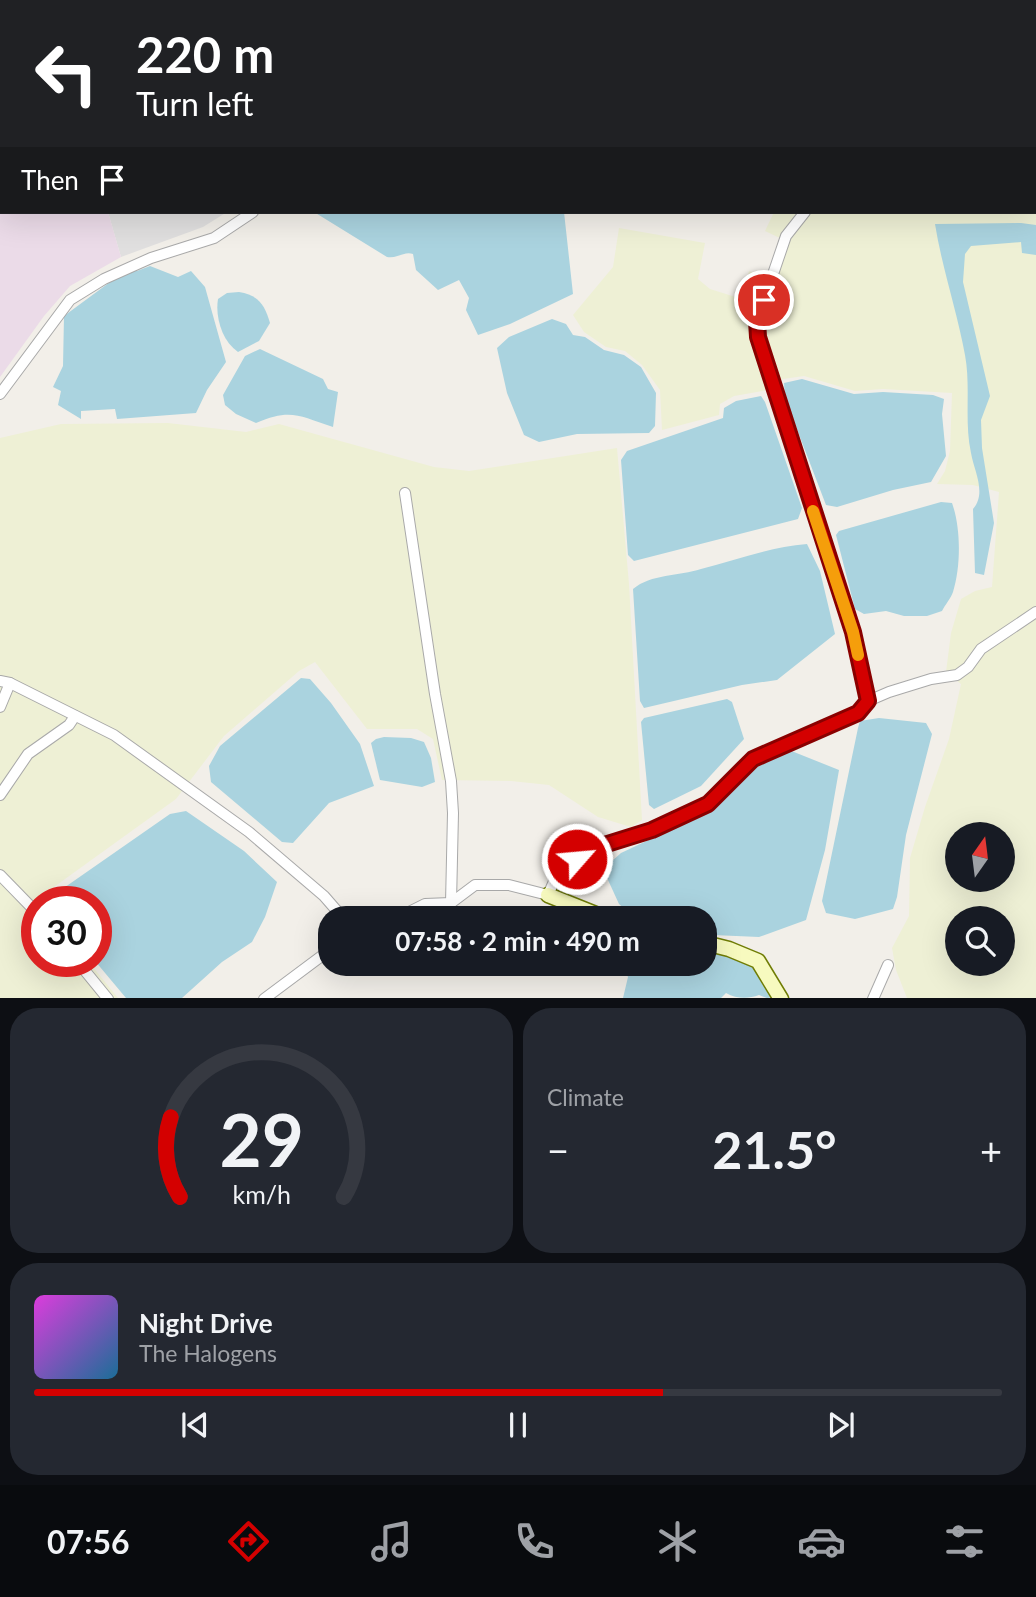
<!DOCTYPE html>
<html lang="en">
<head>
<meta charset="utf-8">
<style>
	body { margin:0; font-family:Lato,sans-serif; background:#242831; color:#f1f3f6; height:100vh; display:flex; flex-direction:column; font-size:26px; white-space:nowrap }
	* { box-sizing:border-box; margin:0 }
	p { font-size:23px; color:#9ea1a6 }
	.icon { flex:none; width:38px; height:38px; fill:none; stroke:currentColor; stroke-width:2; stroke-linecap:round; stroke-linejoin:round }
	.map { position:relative; height:998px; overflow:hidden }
	.panel { display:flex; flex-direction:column; gap:10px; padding:10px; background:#0d0f14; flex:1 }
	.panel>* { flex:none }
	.guide { position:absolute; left:0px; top:0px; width:1036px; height:214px; box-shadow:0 7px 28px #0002; background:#202124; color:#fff; overflow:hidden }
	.needle { width:46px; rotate:14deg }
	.fabs { position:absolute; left:945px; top:822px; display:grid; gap:14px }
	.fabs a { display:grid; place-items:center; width:70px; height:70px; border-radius:50%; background:#171b24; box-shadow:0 7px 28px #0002; font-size:35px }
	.speed { position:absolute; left:21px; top:886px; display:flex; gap:14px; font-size:35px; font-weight:700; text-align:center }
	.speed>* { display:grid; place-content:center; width:91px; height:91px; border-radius:50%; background:#171b24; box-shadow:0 7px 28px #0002; line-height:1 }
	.speed .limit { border:10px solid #d22; background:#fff; color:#111 }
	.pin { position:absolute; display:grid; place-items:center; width:60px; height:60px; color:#fff; margin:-30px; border:4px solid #fff; border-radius:50%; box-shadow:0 2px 7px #0007 }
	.me { position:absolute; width:77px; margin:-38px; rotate:63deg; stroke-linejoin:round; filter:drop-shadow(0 0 5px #0008) }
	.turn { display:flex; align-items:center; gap:24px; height:147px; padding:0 21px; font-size:32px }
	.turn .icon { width:91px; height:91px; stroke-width:2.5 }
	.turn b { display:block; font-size:49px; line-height:60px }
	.then { display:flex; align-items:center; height:66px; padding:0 21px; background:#0003; gap:14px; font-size:26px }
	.big { font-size:52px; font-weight:700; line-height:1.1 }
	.panel .widget { flex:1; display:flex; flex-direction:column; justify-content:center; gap:10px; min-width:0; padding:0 24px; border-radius:28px; background:#242831 }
	.panel .dial { align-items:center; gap:0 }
	.dial svg { height:182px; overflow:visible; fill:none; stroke:#363941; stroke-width:7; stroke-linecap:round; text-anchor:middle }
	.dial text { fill:#f1f3f6; stroke:none }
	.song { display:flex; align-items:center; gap:21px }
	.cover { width:84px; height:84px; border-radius:10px; background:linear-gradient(135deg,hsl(300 70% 55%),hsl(200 70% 35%)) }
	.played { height:7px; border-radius:4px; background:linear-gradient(90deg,#d40000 65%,#363941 65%) }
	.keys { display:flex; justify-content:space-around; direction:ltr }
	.heat { display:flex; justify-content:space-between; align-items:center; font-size:38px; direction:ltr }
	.panel .tiles { flex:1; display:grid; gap:10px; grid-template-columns:1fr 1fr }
	.widget:last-child { grid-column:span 2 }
	.trip { position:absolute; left:318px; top:906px; width:399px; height:70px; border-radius:28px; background:#171b24; box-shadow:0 7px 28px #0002; font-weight:700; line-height:70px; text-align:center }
	.tabs { display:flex; height:112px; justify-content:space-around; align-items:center; background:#090b0e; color:#9ea1a6 }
	.tabs .icon { width:49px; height:49px }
	.tabs .active { color:#d40000 }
	.tabs b { font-size:32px; color:#f1f3f6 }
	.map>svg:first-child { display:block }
</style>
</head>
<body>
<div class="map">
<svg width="1036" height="999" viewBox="0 0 1036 999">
	<rect width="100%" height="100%" fill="#f2efe9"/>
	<g fill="#e0dfdf">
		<polygon points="87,0 513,0 514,2 86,2"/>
		<polygon points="108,212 227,212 203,227 121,257"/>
	</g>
	<polygon fill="#ebdbe8" points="0,0 55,0 2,2 2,212 108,212 121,257 70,286 44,316 0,377"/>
	<g fill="#eef0d5" fill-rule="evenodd">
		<path d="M926,0H1036V998H907L896,970L892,948L909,916L910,858L925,807L949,739L961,684L946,672L951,633L961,599L975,591L992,587L999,492L973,485L937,484L945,471L950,451L952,393L883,389L855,391L804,376L783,379L768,390L734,396L720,404L719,415L662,430L660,390L642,365L625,351L606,347L584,332L573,315L613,267L619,228L705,243L698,279L710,289L742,299L749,271L767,277L782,239L765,231L774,212H1034V2H925ZM957,835H1003V880H957ZM957,919H1003V964H957Z"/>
		<polygon points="168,423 246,432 279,424 434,467 469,471 617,448 629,584 642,820 631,827 598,817 549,785 511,781 442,780 433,739 417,729 367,729 315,662 299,671 224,736 176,799 47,892 47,901 37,901 37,961 88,961 118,998 0,998 0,438 61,424"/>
	</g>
	<g fill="#aad3df">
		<path d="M314,212H564L573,294L510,324L478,335L466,310L469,298L459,280L438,290L416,270L413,254C404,251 397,259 387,257Z"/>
		<path d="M1021,223L1036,225V255L1022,253L1021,242L971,246L965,254L963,282L990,396L981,420L982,448L994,523L984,575L975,573L973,509C987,493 974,471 971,453C964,421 971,387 965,355C957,311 942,268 935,224Z"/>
		<polygon points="150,266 178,277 191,271 205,287 226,362 207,390 196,413 117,419 115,409 81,411 81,419 58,405 61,391 53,387 63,366 64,316 125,271 137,271"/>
		<path d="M239,292C259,295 265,306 270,323L259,341L238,352C222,341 215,317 218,299L227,293Z"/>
		<polygon points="552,319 566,324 573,335 585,337 604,350 624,355 641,367 656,393 655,426 649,433 577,434 539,442 524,435 507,393 497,348 509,337"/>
		<path d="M260,349L323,379L328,389L338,392L333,427C299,416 291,408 256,423L236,414L225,405L223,395L245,356Z"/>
		<polygon points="802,379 854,394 883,392 933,395 944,399 942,414 946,456 931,482 893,490 837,507 826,505 785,398 784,383"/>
		<polygon points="761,396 765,402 802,508 798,519 634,561 628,555 621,460 627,451 723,418 724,408 736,401"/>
		<path d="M941,502L952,503C961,528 961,566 953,592C951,598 945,605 942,611L927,616H904L886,611L864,614L855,609L836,535L839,531Z"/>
		<path d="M807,544L820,571L835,634L777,680L742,685L644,708L640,701L633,589C651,574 679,576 701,569C736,560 770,547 807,544Z"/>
		<polygon points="301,678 310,679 331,703 360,744 374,786 329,803 293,843 282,842 211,782 209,766 220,746"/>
		<polygon points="727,699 732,702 744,739 701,786 654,809 649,805 641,722 644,718"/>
		<polygon points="879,718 926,723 932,734 906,835 897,897 893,909 855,919 826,913 822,901 858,728 860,721"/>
		<polygon points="384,737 411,738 424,742 431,758 435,782 422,787 380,780 371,743 376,739"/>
		<polygon points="789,750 839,770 825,850 806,920 759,937 713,935 705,933 705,919 636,919 619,904 603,869 621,853 710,811 745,772 765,760"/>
		<polygon points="186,811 244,851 277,882 265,917 252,942 222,962 182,998 126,998 95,961 96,901 52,901 58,892 170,814"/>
		<path d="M705,949L729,955L757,969L776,997L767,998L759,995C748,999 737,999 726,993L721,998H623L628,977L622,964H705Z"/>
	</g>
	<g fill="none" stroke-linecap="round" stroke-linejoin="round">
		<g stroke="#a9a9a9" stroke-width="12">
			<g id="street">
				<polyline points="609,2 610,0"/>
				<polyline points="933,2 934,0"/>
				<polyline points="805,212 786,236 757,321 758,337 853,632 868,701"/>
				<polyline points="0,394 70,300 104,279 151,258 214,238 253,212"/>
				<polyline points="405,493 435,694 451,781 453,813 451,903"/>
				<polyline points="0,681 10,683 114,735 249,832 324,896 344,919"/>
				<polyline points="0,707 10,683"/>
				<polyline points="0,795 28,754 69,725 75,716"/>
				<polyline points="0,875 37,913"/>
				<polyline points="395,919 425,904 451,903 475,885 509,885 548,895 556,877 577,859 604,845 652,830 707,804 753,759 858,713 868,701 889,692 931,679 957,675 968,667 981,649 1036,612"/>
				<polyline points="77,961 108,999"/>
				<polyline points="264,999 331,949"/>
				<polyline points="873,999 888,965"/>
			</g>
		</g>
		<g stroke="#707d05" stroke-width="17">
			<g id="secondary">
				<polyline points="548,895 608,919"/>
				<polyline points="705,943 729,949 758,961 781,999"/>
			</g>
		</g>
		<use href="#street" stroke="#fff" stroke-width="10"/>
		<use href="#secondary" stroke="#f7fabf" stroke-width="14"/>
	</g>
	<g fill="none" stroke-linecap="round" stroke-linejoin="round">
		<g stroke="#8a0000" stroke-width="18">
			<polyline id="route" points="577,859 604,845 652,830 708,804 753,759 858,713 868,701 853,632 758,337 757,321 764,300"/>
		</g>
		<use href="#route" stroke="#d40000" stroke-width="12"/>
		<polyline stroke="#f59e0b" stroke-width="12" points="813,511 853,632 858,655"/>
	</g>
</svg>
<div class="fabs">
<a><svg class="needle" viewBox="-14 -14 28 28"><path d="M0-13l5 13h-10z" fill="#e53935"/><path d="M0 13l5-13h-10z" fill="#9ea1a6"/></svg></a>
<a><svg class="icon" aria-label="search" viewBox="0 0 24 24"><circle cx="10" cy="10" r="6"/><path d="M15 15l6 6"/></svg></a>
</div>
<div class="speed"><div class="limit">30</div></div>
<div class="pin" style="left:764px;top:300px;background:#d93025"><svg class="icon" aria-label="arrive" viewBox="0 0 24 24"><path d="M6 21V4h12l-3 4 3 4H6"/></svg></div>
<svg class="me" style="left:577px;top:859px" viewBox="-20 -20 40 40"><circle r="17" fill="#d40000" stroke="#fff" stroke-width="3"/><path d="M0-11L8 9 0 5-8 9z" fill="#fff"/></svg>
<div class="trip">07:58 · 2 min · 490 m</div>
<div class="guide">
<div class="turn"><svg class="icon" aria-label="left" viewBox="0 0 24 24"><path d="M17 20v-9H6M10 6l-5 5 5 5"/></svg><div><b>220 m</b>Turn left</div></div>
<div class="then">Then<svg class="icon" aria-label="arrive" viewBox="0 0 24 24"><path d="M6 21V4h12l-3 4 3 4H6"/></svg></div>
</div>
</div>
<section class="panel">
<div class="tiles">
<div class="widget dial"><svg viewBox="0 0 100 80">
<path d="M14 69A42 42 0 1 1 86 69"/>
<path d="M14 69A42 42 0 0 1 10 34" stroke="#d40000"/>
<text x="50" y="56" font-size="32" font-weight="700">29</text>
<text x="50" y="72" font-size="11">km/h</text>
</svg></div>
<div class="widget"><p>Climate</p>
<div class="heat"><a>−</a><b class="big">21.5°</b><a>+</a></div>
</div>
<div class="widget">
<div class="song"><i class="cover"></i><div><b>Night Drive</b><p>The Halogens</p></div></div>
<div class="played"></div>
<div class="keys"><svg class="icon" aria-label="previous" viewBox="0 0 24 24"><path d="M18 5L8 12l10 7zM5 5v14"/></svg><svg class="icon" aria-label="pause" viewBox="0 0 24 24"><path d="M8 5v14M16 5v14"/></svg><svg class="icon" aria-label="next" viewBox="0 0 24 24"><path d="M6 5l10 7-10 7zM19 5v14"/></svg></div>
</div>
</div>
</section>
<nav class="tabs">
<b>07:56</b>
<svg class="icon active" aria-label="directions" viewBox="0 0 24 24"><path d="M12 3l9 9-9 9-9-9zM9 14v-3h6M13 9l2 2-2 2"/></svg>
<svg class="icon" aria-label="music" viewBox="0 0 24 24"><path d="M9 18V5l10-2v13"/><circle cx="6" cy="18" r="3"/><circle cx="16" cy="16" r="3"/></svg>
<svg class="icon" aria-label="phone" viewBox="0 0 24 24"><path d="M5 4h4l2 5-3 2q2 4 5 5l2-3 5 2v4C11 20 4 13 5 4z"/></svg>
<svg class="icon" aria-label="climate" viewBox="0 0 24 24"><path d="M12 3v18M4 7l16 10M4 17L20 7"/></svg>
<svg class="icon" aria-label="car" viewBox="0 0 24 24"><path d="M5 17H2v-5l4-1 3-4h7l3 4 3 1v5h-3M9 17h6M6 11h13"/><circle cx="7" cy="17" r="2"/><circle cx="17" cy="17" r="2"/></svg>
<svg class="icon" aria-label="filters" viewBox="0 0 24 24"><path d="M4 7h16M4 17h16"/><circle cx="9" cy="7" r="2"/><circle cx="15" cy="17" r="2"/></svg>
</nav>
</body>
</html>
